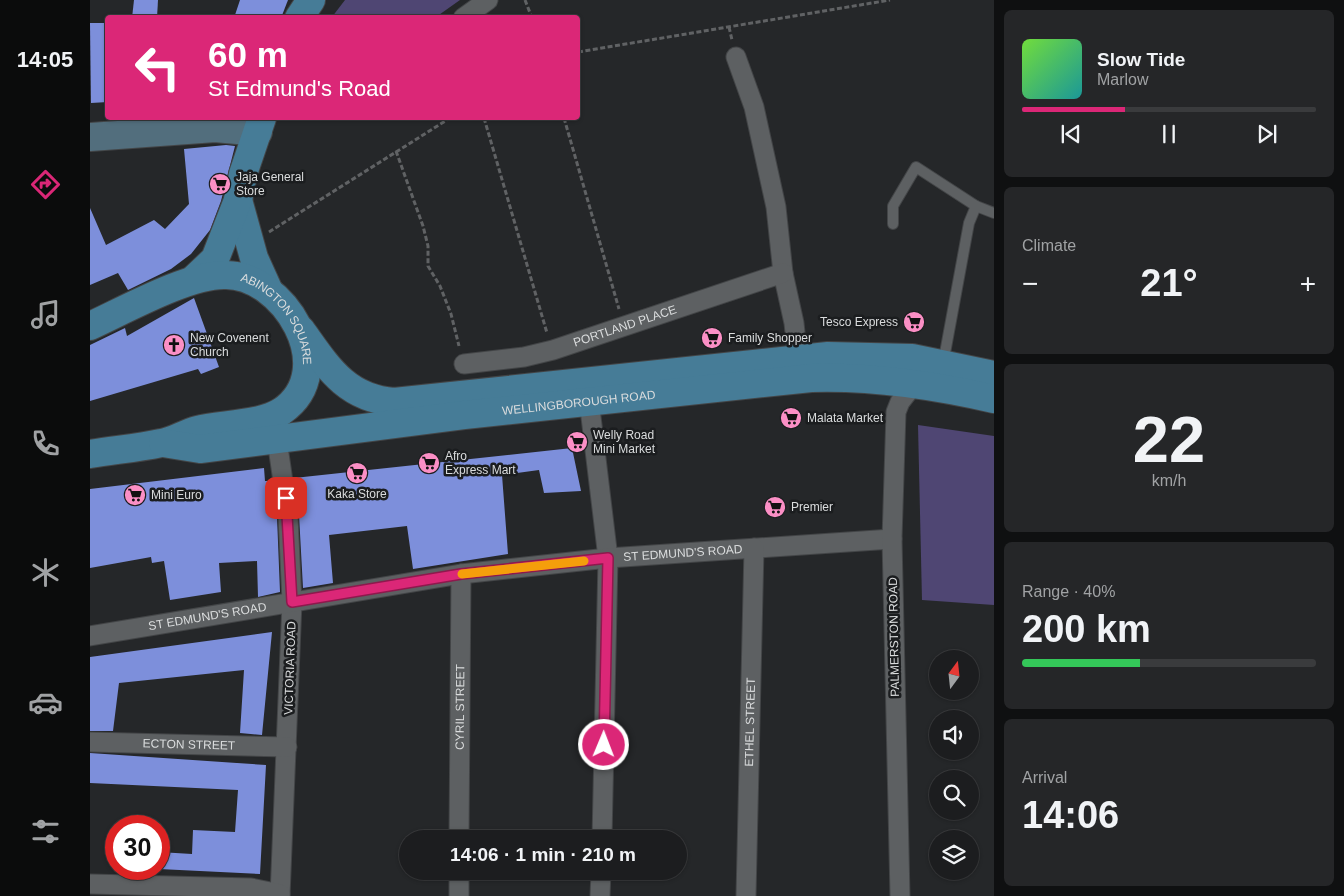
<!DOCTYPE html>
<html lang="en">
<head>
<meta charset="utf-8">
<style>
	body { margin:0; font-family:Helvetica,sans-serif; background:#252628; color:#f1f3f6; height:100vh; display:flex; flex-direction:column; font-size:19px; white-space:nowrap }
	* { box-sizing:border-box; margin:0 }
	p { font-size:16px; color:#a0a2a4 }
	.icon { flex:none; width:28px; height:28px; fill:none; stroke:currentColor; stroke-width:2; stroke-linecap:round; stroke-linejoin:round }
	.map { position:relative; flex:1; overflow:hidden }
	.side { display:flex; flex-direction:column; gap:10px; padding:10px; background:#0f1011; width:350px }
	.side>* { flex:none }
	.hud { position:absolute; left:15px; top:15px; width:475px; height:105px; border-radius:5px; box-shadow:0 1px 4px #0004,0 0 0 1px #3a3b3d; background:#db2777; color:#fff; overflow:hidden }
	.needle { width:32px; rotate:15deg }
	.fabs { position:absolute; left:839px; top:650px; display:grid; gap:10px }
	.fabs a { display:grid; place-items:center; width:50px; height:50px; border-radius:50%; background:#1c1d1f; box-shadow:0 1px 4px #0004,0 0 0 1px #3a3b3d; font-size:25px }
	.speed { position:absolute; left:15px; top:815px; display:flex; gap:10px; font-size:25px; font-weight:700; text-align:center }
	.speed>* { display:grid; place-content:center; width:65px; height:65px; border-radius:50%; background:#1c1d1f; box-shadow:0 1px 4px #0004,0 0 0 1px #3a3b3d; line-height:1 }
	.speed .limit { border:8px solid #d22; background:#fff; color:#111 }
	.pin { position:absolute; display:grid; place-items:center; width:42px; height:42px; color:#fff; margin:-21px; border-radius:10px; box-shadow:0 2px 8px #0006 }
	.me { position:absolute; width:55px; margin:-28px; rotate:1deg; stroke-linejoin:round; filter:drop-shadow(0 0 4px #0008) }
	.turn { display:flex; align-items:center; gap:18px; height:105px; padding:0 20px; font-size:22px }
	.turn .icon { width:65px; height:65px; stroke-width:2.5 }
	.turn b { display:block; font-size:35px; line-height:42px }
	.big { font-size:38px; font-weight:800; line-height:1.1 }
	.side .card { flex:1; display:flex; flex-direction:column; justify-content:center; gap:8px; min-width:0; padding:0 18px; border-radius:8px; background:#252628 }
	.side .dial { align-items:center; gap:0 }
	.dial b { font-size:65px; line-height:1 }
	.song { display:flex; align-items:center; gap:15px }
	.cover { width:60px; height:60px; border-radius:8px; background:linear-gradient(135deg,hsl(100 70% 55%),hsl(180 70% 35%)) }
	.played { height:5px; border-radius:2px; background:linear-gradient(90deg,#db2777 35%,#3a3b3d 35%) }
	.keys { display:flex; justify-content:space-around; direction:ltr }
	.heat { display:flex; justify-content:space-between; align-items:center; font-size:28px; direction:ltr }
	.charge { height:8px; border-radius:4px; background:linear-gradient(90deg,#34c759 40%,#3a3b3d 0) }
	.trip { position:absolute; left:309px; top:830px; width:288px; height:50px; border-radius:25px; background:#1c1d1f; box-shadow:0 1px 4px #0004,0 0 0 1px #3a3b3d; font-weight:800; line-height:50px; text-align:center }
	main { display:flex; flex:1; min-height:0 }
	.tab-bar { display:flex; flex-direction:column; width:90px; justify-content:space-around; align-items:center; background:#0b0c0c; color:#a0a2a4 }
	.tab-bar .icon { width:35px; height:35px }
	.tab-bar .current { color:#db2777 }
	.tab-bar b { font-size:22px; color:#f1f3f6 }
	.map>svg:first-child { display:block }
</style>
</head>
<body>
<main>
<nav class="tab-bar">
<b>14:05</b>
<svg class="icon current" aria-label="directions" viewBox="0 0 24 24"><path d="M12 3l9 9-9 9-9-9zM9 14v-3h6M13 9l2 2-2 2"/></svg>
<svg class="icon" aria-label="music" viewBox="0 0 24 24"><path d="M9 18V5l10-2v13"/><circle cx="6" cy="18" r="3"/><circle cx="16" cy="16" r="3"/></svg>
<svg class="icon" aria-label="phone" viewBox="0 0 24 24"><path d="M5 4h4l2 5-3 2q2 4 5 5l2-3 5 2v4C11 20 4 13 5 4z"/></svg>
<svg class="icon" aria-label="climate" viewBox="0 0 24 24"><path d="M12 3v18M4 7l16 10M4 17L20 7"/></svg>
<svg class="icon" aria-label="car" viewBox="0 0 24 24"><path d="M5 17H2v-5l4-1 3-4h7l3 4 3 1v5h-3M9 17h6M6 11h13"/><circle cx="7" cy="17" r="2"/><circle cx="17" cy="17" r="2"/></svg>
<svg class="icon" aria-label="filters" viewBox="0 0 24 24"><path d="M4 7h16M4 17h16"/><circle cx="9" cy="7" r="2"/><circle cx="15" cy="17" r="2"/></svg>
</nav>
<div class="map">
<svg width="904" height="896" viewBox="0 0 904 896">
	<rect width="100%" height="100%" fill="#252729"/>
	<g fill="#4f4673">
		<polygon points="255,0 370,0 346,17 242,17"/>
		<polygon points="828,425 904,436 904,605 832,600"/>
	</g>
	<g fill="#7d8fdb">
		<polygon points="44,0 68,0 67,18 42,18"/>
		<polygon points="150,0 198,0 191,18 144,18"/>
		<polygon points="0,23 18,23 18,102 1,103"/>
		<polygon points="136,145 145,146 131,201 120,230 101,254 81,269 38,290 28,273 0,285 0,208 16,245 64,220 75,229 99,204 94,149"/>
		<polygon points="104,298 129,367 111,374 108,369 0,401 0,345 35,328 37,336"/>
		<polygon points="482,448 491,491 454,493 449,470 412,475 418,554 323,569 317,526 239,535 243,583 213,588 209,515 204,478"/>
		<polygon points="174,468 175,481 182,481 187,517 190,592 168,597 167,561 129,563 131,592 80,600 74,561 62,563 61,557 0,568 0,489"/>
		<polygon points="182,632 172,735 150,733 154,670 29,683 23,731 0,731 0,657"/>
		<polygon points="0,753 176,765 170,874 69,869 69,852 102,854 103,830 145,832 148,790 0,783"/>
	</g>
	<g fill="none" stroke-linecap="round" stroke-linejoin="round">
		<g stroke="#434547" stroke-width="12">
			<g id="lane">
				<polyline points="886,206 904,213"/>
				<polyline points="803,224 803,206 826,167 886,206 879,223 853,364"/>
			</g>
		</g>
		<g stroke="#434547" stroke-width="21">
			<g id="street">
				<polyline points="373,18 398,0"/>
				<polyline points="646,57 664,107 686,207 693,273 704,323 709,370"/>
				<path id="s1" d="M374,364L434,357L463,350L693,273"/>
				<polyline points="498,392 518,558 512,839"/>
				<polyline points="187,440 198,516 202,602 190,896"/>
				<path id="s2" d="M0,636L371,574L518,558L802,539"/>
				<path id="s3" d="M0,742L197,747"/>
				<path id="s4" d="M369,839L371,574"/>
				<polyline points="0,884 161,888 190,894"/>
				<polyline points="369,896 369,871"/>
				<polyline points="510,896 511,871"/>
				<path id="s5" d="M656,896L664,548"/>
				<polyline points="810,896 802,539 806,412 810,402 824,384"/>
			</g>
		</g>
		<g stroke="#434547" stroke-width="30">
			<polyline id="secondary" points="0,137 125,128 168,132"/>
		</g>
		<g stroke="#434547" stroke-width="30">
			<g id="primary">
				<polyline points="209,18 221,0"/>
				<polyline points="148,200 164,258 178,289"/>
				<polyline points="105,278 125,259 148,200 153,174 172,118"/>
				<path id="s6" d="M0,326C35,310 97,275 134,275C193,273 252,369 192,411C171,425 131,424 107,430C95,433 84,441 71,443C48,448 24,450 0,454"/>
				<path d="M211,330C237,366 255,398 304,402L738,356L822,358L904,375"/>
				<path id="s7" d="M73,443L110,449L374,415L721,378C783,376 843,385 904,399"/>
			</g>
		</g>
		<g stroke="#606264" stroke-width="3" stroke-dasharray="5 2.5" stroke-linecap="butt">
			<polyline points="435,0 442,18"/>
			<polyline points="639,27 642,40"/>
			<polyline points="488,52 800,0"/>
			<polyline points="394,118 457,333"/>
			<polyline points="474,118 529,309"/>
			<polyline points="306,151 333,226 338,246 338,266 350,286 361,314 369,346"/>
			<polyline points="179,232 360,118"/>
		</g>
		<use href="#lane" stroke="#5d6062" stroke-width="10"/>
		<use href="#street" stroke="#5d6062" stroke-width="19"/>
		<use href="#secondary" stroke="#526e7d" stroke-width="28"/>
		<use href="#primary" stroke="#467c97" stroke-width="28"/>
	</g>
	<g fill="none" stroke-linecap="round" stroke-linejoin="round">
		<g stroke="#8e194d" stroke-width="12">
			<polyline id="route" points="196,498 202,602 371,574 518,558 514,745"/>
		</g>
		<use href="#route" stroke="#db2777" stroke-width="9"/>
		<polyline stroke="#f59e0b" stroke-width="9" points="372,574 494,561"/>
	</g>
	<defs>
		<g id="supermarket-disc" transform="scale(1.125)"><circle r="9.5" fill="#fb8fc5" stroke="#1b1d1f"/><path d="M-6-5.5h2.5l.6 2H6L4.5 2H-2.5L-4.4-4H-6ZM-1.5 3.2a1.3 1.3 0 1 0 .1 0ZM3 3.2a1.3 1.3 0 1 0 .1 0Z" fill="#111"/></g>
		<g id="church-disc" transform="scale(1.125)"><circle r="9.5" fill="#fb8fc5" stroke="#1b1d1f"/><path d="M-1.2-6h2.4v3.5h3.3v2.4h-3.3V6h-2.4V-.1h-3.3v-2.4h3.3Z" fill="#111"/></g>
	</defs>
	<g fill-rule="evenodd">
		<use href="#supermarket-disc" x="130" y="184"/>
		<use href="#supermarket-disc" x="824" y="322"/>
		<use href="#supermarket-disc" x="622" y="338"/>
		<use href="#church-disc" x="84" y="345"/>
		<use href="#supermarket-disc" x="701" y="418"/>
		<use href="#supermarket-disc" x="487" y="442"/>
		<use href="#supermarket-disc" x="339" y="463"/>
		<use href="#supermarket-disc" x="267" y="473"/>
		<use href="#supermarket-disc" x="45" y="495"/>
		<use href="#supermarket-disc" x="685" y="507"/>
	</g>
	<g text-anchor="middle" stroke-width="5" stroke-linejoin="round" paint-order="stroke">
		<g font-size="12" fill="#dadcdd" stroke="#1b1d1f" text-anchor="start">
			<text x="146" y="181">Jaja General<tspan x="146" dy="14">Store</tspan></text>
			<text x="808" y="326" text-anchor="end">Tesco Express</text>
			<text x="100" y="342">New Covenent<tspan x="100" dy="14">Church</tspan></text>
			<text x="638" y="342">Family Shopper</text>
			<text x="717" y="422">Malata Market</text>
			<text x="503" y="439">Welly Road<tspan x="503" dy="14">Mini Market</tspan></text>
			<text x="355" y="460">Afro<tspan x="355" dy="14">Express Mart</tspan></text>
			<text x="267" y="498" text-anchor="middle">Kaka Store</text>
			<text x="61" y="499">Mini Euro</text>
			<text x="701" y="511">Premier</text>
		</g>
		<g font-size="12" fill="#dadcdd" stroke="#1b1d1f">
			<text dy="4" stroke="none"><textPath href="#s6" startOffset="220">ABINGTON SQUARE</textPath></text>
			<text dy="4" stroke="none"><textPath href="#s1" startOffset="166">PORTLAND PLACE</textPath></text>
			<text dy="4" stroke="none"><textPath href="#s7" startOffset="419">WELLINGBOROUGH ROAD</textPath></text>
			<text dy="4" stroke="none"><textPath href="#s2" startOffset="599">ST EDMUND'S ROAD</textPath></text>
			<text dy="4" stroke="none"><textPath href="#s2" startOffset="119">ST EDMUND'S ROAD</textPath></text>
			<text transform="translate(804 637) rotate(-91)" y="4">PALMERSTON ROAD</text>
			<text transform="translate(200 668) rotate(-88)" y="4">VICTORIA ROAD</text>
			<text dy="4" stroke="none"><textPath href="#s4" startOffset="132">CYRIL STREET</textPath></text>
			<text dy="4" stroke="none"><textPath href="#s5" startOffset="174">ETHEL STREET</textPath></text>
			<text dy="4" stroke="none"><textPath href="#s3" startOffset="99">ECTON STREET</textPath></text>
		</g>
	</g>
</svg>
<div class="fabs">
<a><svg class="needle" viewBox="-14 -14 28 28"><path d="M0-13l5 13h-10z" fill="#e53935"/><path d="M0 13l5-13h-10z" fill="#a0a2a4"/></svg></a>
<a><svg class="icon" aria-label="sound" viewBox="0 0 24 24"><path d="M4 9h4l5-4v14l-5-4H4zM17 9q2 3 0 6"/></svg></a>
<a><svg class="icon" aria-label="search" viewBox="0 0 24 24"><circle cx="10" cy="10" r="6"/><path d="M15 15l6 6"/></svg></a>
<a><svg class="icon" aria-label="layers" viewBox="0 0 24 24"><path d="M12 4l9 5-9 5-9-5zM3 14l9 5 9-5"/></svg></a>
</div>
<div class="speed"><div class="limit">30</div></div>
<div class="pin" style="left:196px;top:498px;background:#d93025"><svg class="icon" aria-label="arrive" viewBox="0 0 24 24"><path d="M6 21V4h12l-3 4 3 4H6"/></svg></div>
<svg class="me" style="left:514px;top:745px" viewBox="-20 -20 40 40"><circle r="17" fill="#db2777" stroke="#fff" stroke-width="3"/><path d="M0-11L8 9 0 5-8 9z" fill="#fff"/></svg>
<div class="trip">14:06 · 1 min · 210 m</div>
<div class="hud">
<div class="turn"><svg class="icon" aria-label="left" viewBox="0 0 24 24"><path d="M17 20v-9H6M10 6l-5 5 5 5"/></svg><div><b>60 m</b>St Edmund's Road</div></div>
</div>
</div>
<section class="side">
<div class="card">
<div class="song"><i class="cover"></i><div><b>Slow Tide</b><p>Marlow</p></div></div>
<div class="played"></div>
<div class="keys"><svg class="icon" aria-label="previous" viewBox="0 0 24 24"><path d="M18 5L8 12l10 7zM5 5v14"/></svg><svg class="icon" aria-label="pause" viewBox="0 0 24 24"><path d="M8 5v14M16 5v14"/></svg><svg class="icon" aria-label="next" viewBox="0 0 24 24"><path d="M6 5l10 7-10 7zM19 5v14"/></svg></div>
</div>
<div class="card"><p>Climate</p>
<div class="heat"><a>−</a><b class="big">21°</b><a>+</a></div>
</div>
<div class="card dial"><b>22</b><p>km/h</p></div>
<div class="card"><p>Range · 40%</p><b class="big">200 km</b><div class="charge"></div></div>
<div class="card"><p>Arrival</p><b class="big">14:06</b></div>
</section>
</main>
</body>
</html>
